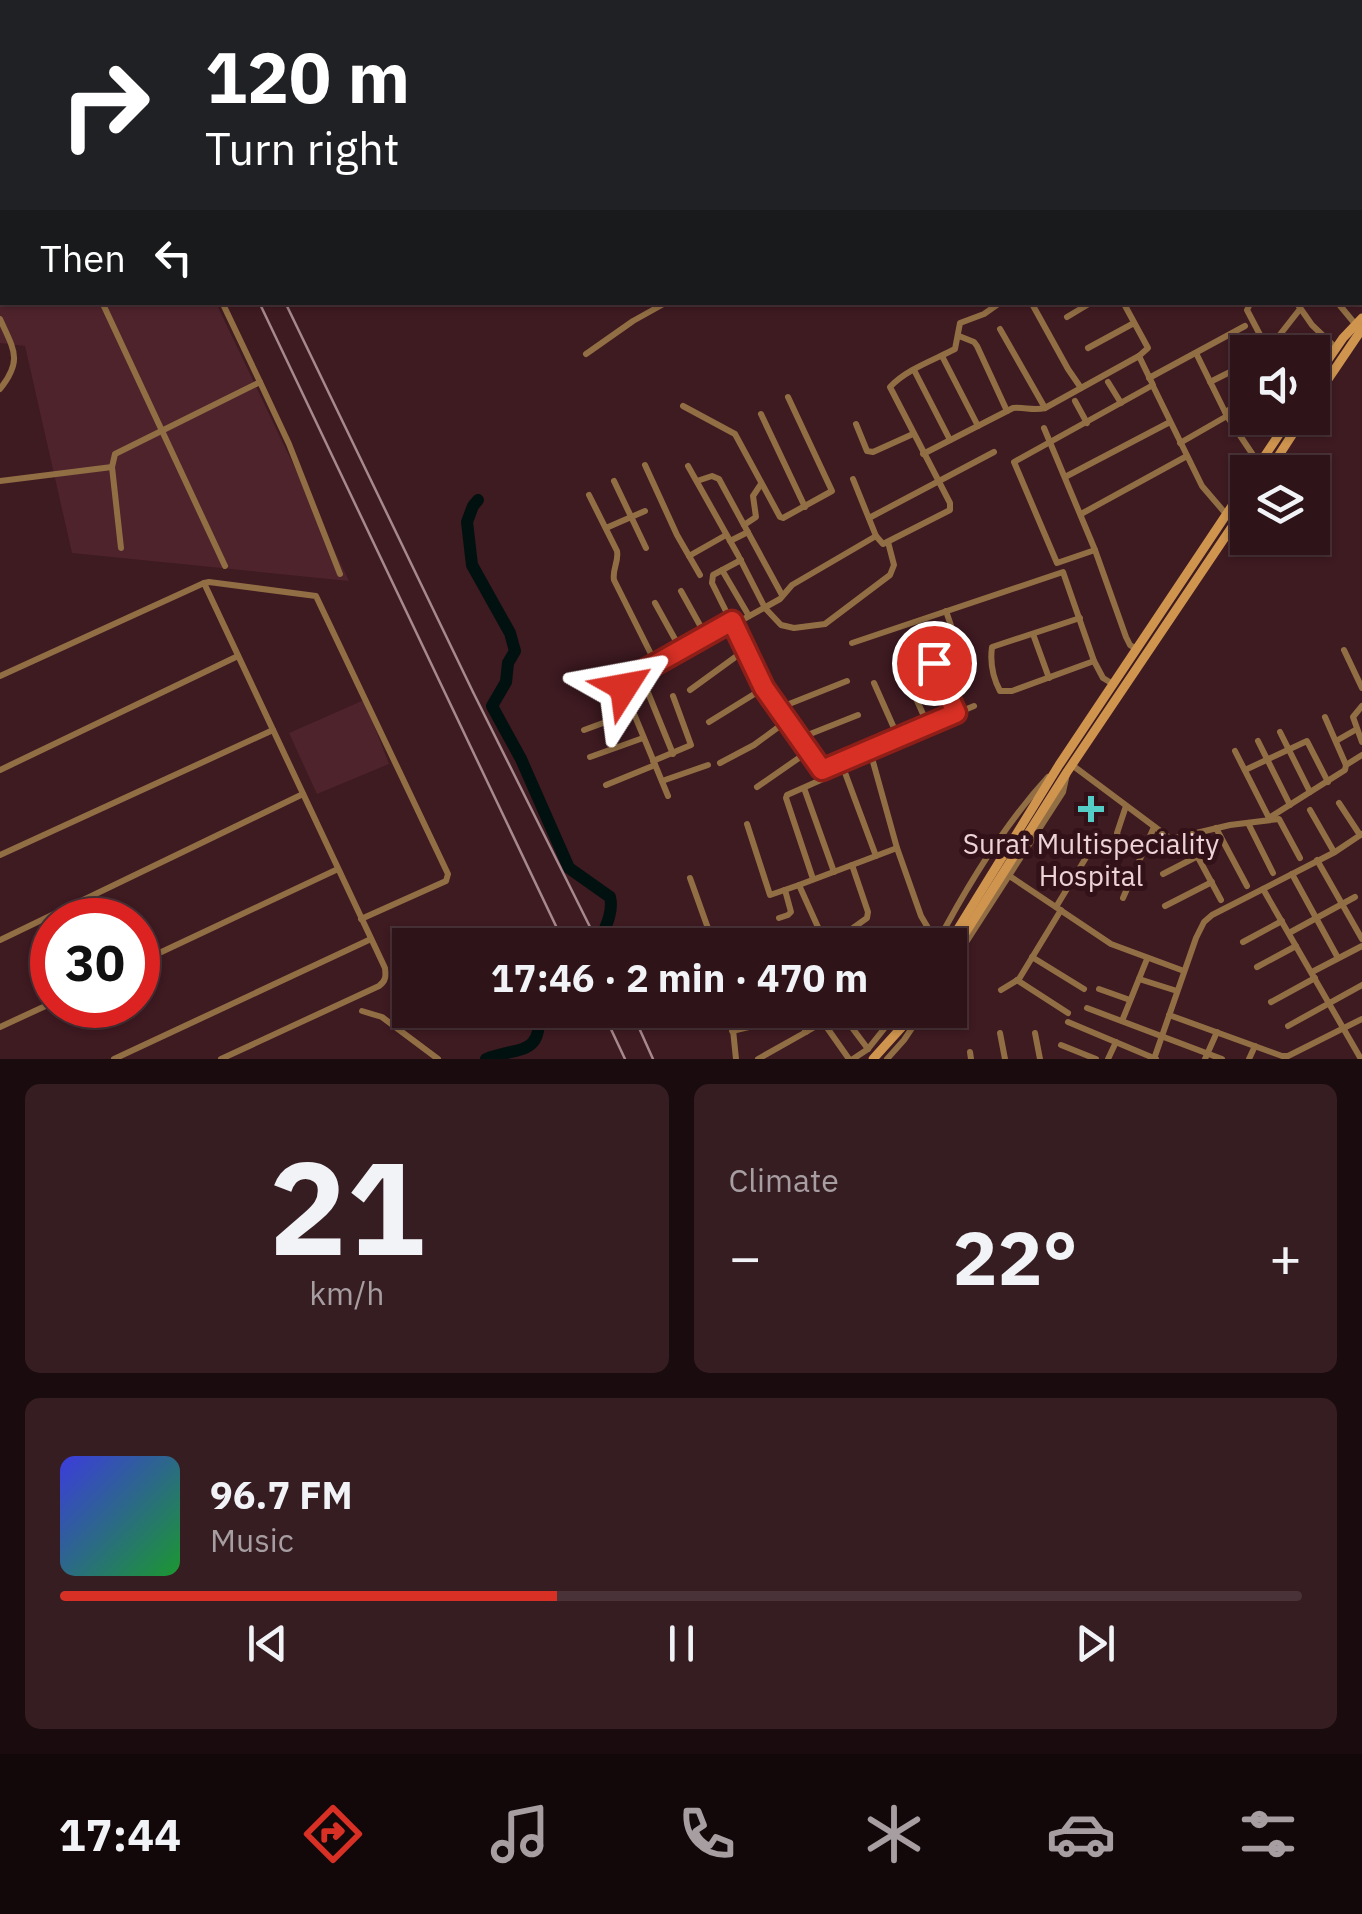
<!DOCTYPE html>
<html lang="en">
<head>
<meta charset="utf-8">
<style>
	body { margin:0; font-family:"IBM Plex Sans",sans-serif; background:#361d22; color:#f1f3f6; height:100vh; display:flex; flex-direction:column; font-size:38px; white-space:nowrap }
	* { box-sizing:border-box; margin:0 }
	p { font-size:32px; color:#a79ea2 }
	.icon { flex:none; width:55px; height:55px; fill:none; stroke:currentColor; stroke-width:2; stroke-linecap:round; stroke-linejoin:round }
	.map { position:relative; height:1059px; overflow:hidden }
	.sheet { display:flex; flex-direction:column; gap:25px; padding:25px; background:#190b0e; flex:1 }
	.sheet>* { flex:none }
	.banner { position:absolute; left:0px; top:0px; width:1362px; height:305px; box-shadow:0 2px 8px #0004,0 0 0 2px #493338; background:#202124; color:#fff; overflow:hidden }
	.fabs { position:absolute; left:1230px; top:335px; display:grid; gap:20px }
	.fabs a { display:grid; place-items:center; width:100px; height:100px; border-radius:0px; background:#2e1419; box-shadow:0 2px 8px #0004,0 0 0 2px #493338; font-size:50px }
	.speed { position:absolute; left:30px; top:898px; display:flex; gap:20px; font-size:50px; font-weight:700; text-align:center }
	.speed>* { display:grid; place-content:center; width:130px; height:130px; border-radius:50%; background:#2e1419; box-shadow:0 2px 8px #0004,0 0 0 2px #493338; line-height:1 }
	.speed .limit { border:15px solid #d22; background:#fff; color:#111 }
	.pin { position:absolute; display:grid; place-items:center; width:85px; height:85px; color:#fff; margin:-42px; border:5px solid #fff; border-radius:50%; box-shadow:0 2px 10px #0007 }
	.me { position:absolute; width:110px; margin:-55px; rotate:56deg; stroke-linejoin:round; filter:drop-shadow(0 0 8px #0008) }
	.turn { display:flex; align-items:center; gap:35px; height:210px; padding:0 40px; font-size:45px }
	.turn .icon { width:130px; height:130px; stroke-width:2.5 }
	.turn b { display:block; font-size:70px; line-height:85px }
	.then { display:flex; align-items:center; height:95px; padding:0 40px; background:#0003; gap:20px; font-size:38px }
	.big { font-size:75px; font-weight:700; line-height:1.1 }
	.sheet .card { flex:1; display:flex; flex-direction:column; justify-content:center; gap:15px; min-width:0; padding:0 35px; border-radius:15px; background:#361d22 }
	.sheet .dial { align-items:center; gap:0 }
	.dial b { font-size:130px; line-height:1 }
	.song { display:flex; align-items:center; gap:30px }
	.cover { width:120px; height:120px; border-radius:15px; background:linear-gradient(135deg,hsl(240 70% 55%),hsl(130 70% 35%)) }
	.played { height:10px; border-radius:5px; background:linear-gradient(90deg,#d93025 40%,#493338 40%) }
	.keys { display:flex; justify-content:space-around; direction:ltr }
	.heat { display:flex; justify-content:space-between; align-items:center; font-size:55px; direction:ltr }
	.sheet .tiles { flex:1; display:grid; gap:25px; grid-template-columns:1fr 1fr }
	.card:last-child { grid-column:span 2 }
	.trip { position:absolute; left:392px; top:928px; width:575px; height:100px; border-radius:0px; background:#2e1419; box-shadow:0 2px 8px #0004,0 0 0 2px #493338; font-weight:700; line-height:100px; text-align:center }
	.tabs { display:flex; height:160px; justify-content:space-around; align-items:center; background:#12080a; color:#a79ea2 }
	.tabs .icon { width:70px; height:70px }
	.tabs .selected { color:#d93025 }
	.tabs b { font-size:45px; color:#f1f3f6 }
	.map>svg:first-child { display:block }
</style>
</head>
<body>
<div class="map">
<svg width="1362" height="1059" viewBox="0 0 1362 1059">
	<rect width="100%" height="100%" fill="#3e1a21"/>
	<g fill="#4e232c">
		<polygon points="0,0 72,0 73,2 2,2 2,302 216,303 349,581 72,553 25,346 0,343"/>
		<polygon points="364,700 389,764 317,794 289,733"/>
	</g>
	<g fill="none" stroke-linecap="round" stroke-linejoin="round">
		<g stroke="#00110f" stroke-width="12">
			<path d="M478,500L473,506L467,522L472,565L510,633L515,651L508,663L506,682L492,706L521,759L569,868L610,897C614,913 604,930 598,945"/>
			<path d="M486,1059C520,1046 542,1057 539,1010"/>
		</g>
		<g stroke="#926e44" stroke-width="6">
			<polyline points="78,0 79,2"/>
			<polyline points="379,0 381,2"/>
			<polyline points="417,0 418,2"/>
			<polyline points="465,0 470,2"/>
			<polyline points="627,0 628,2"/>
			<polyline points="858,0 858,2"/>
			<polyline points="1111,0 1111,2"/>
			<polyline points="1201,0 1202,2"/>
			<polyline points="199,2 205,0"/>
			<polyline points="338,2 342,0"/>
			<polyline points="1094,2 1100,0"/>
			<polyline points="1331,2 1331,0"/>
			<polyline points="0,87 2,92"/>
			<polyline points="0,166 2,165"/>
			<polyline points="102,302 225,566"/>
			<polyline points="222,302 260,382"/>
			<polyline points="1031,302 1068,369 1081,388"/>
			<polyline points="1123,302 1148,348 1139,356"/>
			<polyline points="1251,302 1247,310 1269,352"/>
			<polyline points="1296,302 1312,325 1336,348"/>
			<polyline points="1337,302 1356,325"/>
			<polyline points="1067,317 1092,302"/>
			<path d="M0,319C14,350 23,360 0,389"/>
			<polyline points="1000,329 1045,408 1139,356 1153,385 1014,462 1057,563 1095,550 1126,637 1130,645 1136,649"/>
			<polyline points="959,336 974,342 977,346 1007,411"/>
			<polyline points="1088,348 1134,323"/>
			<polyline points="1268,350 1300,309"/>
			<polyline points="1196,353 1227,416 1259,464"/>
			<polyline points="586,354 633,321 667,302"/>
			<polyline points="942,356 978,426"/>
			<polyline points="914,370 950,440"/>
			<polyline points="1149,378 1245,326"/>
			<polyline points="1108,382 1121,403"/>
			<polyline points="1210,382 1248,363"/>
			<polyline points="1153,386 1202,486 1226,514"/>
			<polyline points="1075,401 1087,423"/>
			<polyline points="683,406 735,434 780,517 783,518 832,491 788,397"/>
			<polyline points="1225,412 1248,399"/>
			<polyline points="761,414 805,507"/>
			<polyline points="856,424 867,451 873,452 913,434"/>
			<polyline points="1044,428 1095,550"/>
			<polyline points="1180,443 1227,416"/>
			<path d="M923,454L1013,408C1025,407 1034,411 1045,408"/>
			<polyline points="645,465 677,535 700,575"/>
			<polyline points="688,466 738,555 765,608 781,625 794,628 825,624 890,575 894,565 888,542"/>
			<polyline points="1065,477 1170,422"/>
			<path d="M853,479L876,536L883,544L950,510V503L890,387C907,369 934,360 955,349L960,323L984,314L1001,302"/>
			<polyline points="0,481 112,467"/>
			<polyline points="614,481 646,548"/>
			<polyline points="697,481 712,476 719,479 782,595"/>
			<path d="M589,495L617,551C619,562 612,569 614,580L656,664"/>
			<polyline points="1081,514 1187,456"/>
			<polyline points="869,518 994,452"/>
			<polyline points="744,525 756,517 753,496 761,484"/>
			<polyline points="606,528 645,511"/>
			<polyline points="730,541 748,532"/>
			<polyline points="121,548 112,467 115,454 260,382 289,444 340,574"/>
			<polyline points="689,556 726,535"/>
			<polyline points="741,560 713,575 712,583 764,688 822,770 974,706"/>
			<polyline points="722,570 749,616"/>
			<polyline points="204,583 209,582 316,596 448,874 446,881 361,919"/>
			<polyline points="681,591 706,636"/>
			<polyline points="655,603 681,650"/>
			<polyline points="946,611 959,649"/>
			<path d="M1080,618L992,647C990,662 993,678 1000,691H1012L1094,661"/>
			<polyline points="733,625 780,599 792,585 876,536"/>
			<polyline points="1033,634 1049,678"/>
			<polyline points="852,643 1063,572 1094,661 1103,678 1113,684"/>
			<polyline points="1344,650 1362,688"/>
			<polyline points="934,663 956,713"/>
			<polyline points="904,672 928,725"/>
			<polyline points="640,673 673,754"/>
			<path d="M0,676L204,583L385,968C386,976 386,981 379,986L221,1059"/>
			<polyline points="874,683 898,737"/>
			<polyline points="690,690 745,650"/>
			<polyline points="1362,706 1353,717 1362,742"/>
			<polyline points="779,708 847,681"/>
			<polyline points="709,722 764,688"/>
			<polyline points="584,730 633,712"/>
			<polyline points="1280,732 1310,792"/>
			<polyline points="800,738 858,715"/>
			<polyline points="1258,741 1290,805"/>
			<polyline points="1336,741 1357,729"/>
			<polyline points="870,751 897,848 921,916 934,938 946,945"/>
			<polyline points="1235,751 1269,818"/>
			<polyline points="590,757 643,738"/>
			<polyline points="653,761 691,745 673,696"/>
			<polyline points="841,762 876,856"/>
			<polyline points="720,763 754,745 788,720"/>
			<polyline points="1072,765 1171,839 1230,825 1279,819 1300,858"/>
			<polyline points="1346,765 1362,755"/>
			<polyline points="0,770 238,656"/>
			<polyline points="1245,770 1307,741 1328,782"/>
			<polyline points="662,781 708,765"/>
			<polyline points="606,785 655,765"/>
			<polyline points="757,787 809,751"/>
			<polyline points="804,788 834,872"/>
			<polyline points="668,796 625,692 624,683 732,621"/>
			<polyline points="1339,803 1360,835"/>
			<polyline points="1310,810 1334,852"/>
			<polyline points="1269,818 1345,770 1346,765 1325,717"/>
			<polyline points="1248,823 1273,873"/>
			<polyline points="747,824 770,895 799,885 826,945"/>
			<polyline points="1216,828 1247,886"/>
			<polyline points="1186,835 1221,900"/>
			<polyline points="0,855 273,730"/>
			<polyline points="1317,860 1362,939"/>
			<polyline points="852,865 868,912 867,918 853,928 858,945"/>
			<polyline points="1163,874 1198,856"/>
			<polyline points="1292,874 1338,958"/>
			<polyline points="1008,875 1111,944 1184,971"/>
			<polyline points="690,878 714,945"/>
			<polyline points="813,879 786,798 787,795 823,779 825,768"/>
			<polyline points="1107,879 1122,847 1117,833 1126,806"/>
			<polyline points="799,885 897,848"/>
			<polyline points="1263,889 1361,1059"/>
			<polyline points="1123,898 1154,827"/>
			<polyline points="1165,906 1212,882"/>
			<polyline points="1056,907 1090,851"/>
			<polyline points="779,918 788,915 791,912 785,890"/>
			<polyline points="1289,933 1355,897"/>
			<polyline points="0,940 303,794"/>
			<polyline points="1243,942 1282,921"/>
			<path d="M936,945C967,886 1003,826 1048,777"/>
			<polyline points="1032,957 1084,989"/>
			<polyline points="138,963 338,869"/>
			<polyline points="950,967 1063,792 1067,774"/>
			<polyline points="1257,967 1296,946"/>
			<polyline points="1312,972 1362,946"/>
			<polyline points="1139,979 1177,991"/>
			<polyline points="1017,980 1068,1013"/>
			<polyline points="1099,989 1130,1000"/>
			<polyline points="1001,990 1019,979 1061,910"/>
			<polyline points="1271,1002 1315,978"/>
			<polyline points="1087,1008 1222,1059"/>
			<polyline points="731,1010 736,1059"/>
			<polyline points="797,1010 806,1032 835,1015 838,1010"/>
			<polyline points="362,1011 382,1017 438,1059"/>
			<polyline points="1169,1015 1282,1056 1288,1056 1362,1019"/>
			<polyline points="844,1017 868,1049"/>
			<polyline points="1122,1021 1147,959"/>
			<polyline points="823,1022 849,1059"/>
			<polyline points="1068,1022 1156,1059"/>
			<polyline points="1288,1026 1362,985"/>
			<polyline points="0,1027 52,1003"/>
			<polyline points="732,1031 778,1020"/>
			<polyline points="1000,1033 1005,1059"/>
			<polyline points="1035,1033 1040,1059"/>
			<polyline points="1061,1045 1096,1059"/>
			<polyline points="970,1052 971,1059"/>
			<polyline points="114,1059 371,939"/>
			<polyline points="758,1059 806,1032"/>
			<polyline points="853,1059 868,1049 899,1010"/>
			<polyline points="887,1059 904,1040 924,1010"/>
			<polyline points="1108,1059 1116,1042"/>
			<polyline points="1154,1059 1196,938 1204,922 1212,915 1335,852 1362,834"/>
			<polyline points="1205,1059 1217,1032"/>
			<polyline points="1249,1059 1255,1046"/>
		</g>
		<g stroke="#cf954f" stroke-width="9">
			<polyline points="1312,383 1343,338 1362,318"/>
			<polyline points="1312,403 1362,329"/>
			<polyline points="1254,472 1290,418"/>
			<polyline points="1268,472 1303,418"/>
			<polyline points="948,945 1059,765 1248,482"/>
			<polyline points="950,957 1067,772 1248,503"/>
			<polyline points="873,1059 901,1028 914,1010"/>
		</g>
		<g stroke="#feb355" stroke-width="10">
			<polyline points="1253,0 1254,2"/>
			<polyline points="1360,283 1362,287"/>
		</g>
		<g stroke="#a6888d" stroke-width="2.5">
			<polyline points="121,0 122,2"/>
			<polyline points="139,0 140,2"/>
			<polyline points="259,302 565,945"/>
			<polyline points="285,302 473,692 599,945"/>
			<polyline points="602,1010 625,1059"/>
			<polyline points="631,1010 653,1059"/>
		</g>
	</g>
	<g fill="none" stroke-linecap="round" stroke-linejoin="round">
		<g stroke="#8d1f18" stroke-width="25">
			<polyline id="route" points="624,687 629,679 732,621 764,688 822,770 956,713 934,663"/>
		</g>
		<use href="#route" stroke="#d93025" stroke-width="18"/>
	</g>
	<path fill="#54cdc6" stroke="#331118" stroke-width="4" d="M1086 794h10v10h10v10h-10v10h-10v-10h-10v-10h10z"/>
	<g text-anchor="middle" stroke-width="10" stroke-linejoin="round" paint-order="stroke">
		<g font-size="28" fill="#ecd3d6" stroke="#331118">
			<text x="1091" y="854">Surat Multispeciality<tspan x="1091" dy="32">Hospital</tspan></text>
		</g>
	</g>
</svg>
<div class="fabs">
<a><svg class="icon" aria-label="sound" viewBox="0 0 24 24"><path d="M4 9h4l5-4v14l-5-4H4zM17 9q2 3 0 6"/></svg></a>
<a><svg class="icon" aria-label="layers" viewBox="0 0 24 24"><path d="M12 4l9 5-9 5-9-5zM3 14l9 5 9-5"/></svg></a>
</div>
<div class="speed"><div class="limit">30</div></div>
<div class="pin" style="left:934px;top:663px;background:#d93025"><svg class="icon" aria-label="arrive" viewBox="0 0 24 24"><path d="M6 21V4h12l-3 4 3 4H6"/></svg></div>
<svg class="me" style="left:624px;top:687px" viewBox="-20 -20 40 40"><path d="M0-17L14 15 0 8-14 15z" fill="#d93025" stroke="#fff" stroke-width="4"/></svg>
<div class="trip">17:46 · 2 min · 470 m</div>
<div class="banner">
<div class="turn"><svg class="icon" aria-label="right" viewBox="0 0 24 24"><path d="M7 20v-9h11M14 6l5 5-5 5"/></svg><div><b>120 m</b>Turn right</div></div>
<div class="then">Then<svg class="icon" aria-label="left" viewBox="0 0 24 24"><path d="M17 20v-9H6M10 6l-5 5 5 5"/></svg></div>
</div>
</div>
<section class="sheet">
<div class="tiles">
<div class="card dial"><b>21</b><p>km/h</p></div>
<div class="card"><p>Climate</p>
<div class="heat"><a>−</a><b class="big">22°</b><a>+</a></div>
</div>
<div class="card">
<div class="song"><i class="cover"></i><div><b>96.7 FM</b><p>Music</p></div></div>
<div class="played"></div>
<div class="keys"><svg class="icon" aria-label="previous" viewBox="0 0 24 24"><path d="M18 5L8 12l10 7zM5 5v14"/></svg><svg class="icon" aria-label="pause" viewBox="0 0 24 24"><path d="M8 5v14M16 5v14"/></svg><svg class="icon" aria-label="next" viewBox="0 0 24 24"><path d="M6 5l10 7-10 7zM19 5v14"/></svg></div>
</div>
</div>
</section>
<nav class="tabs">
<b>17:44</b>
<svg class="icon selected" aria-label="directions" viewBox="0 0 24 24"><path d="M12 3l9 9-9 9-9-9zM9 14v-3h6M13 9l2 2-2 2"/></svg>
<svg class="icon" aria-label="music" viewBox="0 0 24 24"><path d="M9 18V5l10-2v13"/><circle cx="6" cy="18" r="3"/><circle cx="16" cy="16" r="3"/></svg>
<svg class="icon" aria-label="phone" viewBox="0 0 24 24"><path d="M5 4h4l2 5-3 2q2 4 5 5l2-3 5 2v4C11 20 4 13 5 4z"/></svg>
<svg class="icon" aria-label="climate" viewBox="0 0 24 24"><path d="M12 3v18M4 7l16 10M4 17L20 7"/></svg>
<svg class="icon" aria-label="car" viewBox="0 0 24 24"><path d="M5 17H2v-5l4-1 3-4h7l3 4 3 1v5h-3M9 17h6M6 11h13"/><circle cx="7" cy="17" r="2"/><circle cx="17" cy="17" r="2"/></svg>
<svg class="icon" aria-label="filters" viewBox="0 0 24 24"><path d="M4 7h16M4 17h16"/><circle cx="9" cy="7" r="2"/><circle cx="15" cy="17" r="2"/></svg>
</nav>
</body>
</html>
